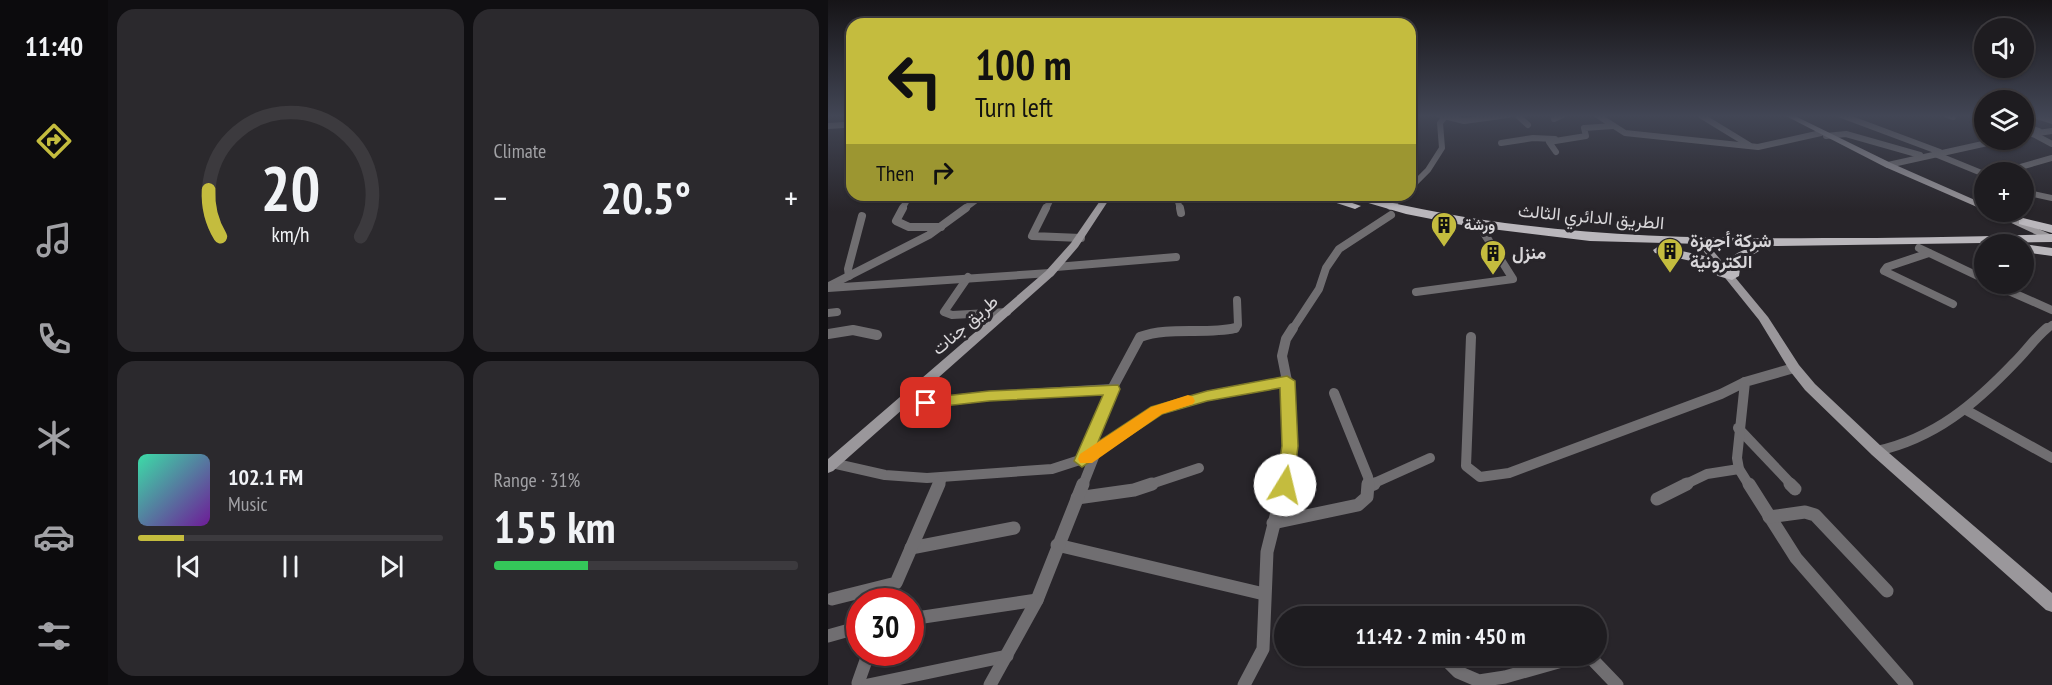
<!DOCTYPE html>
<html lang="en">
<head>
<meta charset="utf-8">
<style>
	body { margin:0; font-family:"PT Sans Narrow",Vazirmatn,sans-serif; background:#2b292d; color:#f1f3f6; height:100vh; display:flex; flex-direction:column; font-size:22px; white-space:nowrap }
	* { box-sizing:border-box; margin:0 }
	p { font-size:20px; color:#a1a1a5 }
	.icon { flex:none; width:33px; height:33px; fill:none; stroke:currentColor; stroke-width:2; stroke-linecap:round; stroke-linejoin:round }
	.map { position:relative; flex:1; overflow:hidden }
	.details { display:flex; flex-direction:column; gap:9px; padding:9px; background:#100f12; width:720px }
	.details>* { flex:none }
	.hud { position:absolute; left:18px; top:18px; width:570px; height:183px; border-radius:18px; box-shadow:0 2px 4px #0004,0 0 0 2px #3c3a3e; background:#c4bc3e; color:#111; overflow:hidden }
	.tools { position:absolute; left:1146px; top:18px; display:grid; gap:12px }
	.tools a { display:grid; place-items:center; width:60px; height:60px; border-radius:50%; background:#1e1c20; box-shadow:0 2px 4px #0004,0 0 0 2px #3c3a3e; font-size:30px }
	.speed { position:absolute; left:18px; top:588px; display:flex; gap:12px; font-size:30px; font-weight:700; text-align:center }
	.speed>* { display:grid; place-content:center; width:78px; height:78px; border-radius:50%; background:#1e1c20; box-shadow:0 2px 4px #0004,0 0 0 2px #3c3a3e; line-height:1 }
	.speed .limit { border:9px solid #d22; background:#fff; color:#111 }
	.pin { position:absolute; display:grid; place-items:center; width:51px; height:51px; color:#fff; margin:-26px; border-radius:12px; box-shadow:0 3px 9px #0006 }
	.me { position:absolute; width:66px; margin:-33px; rotate:9deg; stroke-linejoin:round; filter:drop-shadow(0 0 4px #0008) }
	.turn { display:flex; align-items:center; gap:21px; height:126px; padding:0 30px; font-size:27px }
	.turn .icon { width:78px; height:78px; stroke-width:2.5 }
	.turn b { display:block; font-size:42px; line-height:51px }
	.then { display:flex; align-items:center; height:57px; padding:0 30px; background:#0003; gap:12px; font-size:22px }
	.big { font-size:45px; font-weight:700; line-height:1.1 }
	.details .tile { flex:1; display:flex; flex-direction:column; justify-content:center; gap:9px; min-width:0; padding:0 21px; border-radius:18px; background:#2b292d }
	.details .dial { align-items:center; gap:0 }
	.dial svg { height:156px; overflow:visible; fill:none; stroke:#3c3a3e; stroke-width:7; stroke-linecap:round; text-anchor:middle }
	.dial text { fill:#f1f3f6; stroke:none }
	.song { display:flex; align-items:center; gap:18px }
	.cover { width:72px; height:72px; border-radius:9px; background:linear-gradient(135deg,hsl(160 70% 55%),hsl(280 70% 35%)) }
	.played { height:6px; border-radius:3px; background:linear-gradient(90deg,#c4bc3e 15%,#3c3a3e 15%) }
	.keys { display:flex; justify-content:space-around; direction:ltr }
	.heat { display:flex; justify-content:space-between; align-items:center; font-size:33px; direction:ltr }
	.charge { height:9px; border-radius:4px; background:linear-gradient(90deg,#34c759 31%,#3c3a3e 0) }
	.details .tiles { flex:1; display:grid; gap:9px; grid-template-columns:repeat(2,1fr) }
	.trip { position:absolute; left:446px; top:606px; width:333px; height:60px; border-radius:30px; background:#1e1c20; box-shadow:0 2px 4px #0004,0 0 0 2px #3c3a3e; font-weight:700; line-height:60px; text-align:center }
	main { display:flex; flex:1; min-height:0 }
	.menu { display:flex; flex-direction:column; width:108px; justify-content:space-around; align-items:center; background:#0c0b0d; color:#a1a1a5 }
	.menu .icon { width:42px; height:42px }
	.menu .active { color:#c4bc3e }
	.menu b { font-size:27px; color:#f1f3f6 }
	.map>svg:first-child { display:block }
</style>
</head>
<body>
<main>
<nav class="menu">
<b>11:40</b>
<svg class="icon active" aria-label="directions" viewBox="0 0 24 24"><path d="M12 3l9 9-9 9-9-9zM9 14v-3h6M13 9l2 2-2 2"/></svg>
<svg class="icon" aria-label="music" viewBox="0 0 24 24"><path d="M9 18V5l10-2v13"/><circle cx="6" cy="18" r="3"/><circle cx="16" cy="16" r="3"/></svg>
<svg class="icon" aria-label="phone" viewBox="0 0 24 24"><path d="M5 4h4l2 5-3 2q2 4 5 5l2-3 5 2v4C11 20 4 13 5 4z"/></svg>
<svg class="icon" aria-label="climate" viewBox="0 0 24 24"><path d="M12 3v18M4 7l16 10M4 17L20 7"/></svg>
<svg class="icon" aria-label="car" viewBox="0 0 24 24"><path d="M5 17H2v-5l4-1 3-4h7l3 4 3 1v5h-3M9 17h6M6 11h13"/><circle cx="7" cy="17" r="2"/><circle cx="17" cy="17" r="2"/></svg>
<svg class="icon" aria-label="filters" viewBox="0 0 24 24"><path d="M4 7h16M4 17h16"/><circle cx="9" cy="7" r="2"/><circle cx="15" cy="17" r="2"/></svg>
</nav>
<section class="details">
<div class="tiles">
<div class="tile dial"><svg viewBox="0 0 100 80">
<path d="M14 69A42 42 0 1 1 86 69"/>
<path d="M14 69A42 42 0 0 1 8 45" stroke="#c4bc3e"/>
<text x="50" y="56" font-size="32" font-weight="700">20</text>
<text x="50" y="72" font-size="11">km/h</text>
</svg></div>
<div class="tile"><p>Climate</p>
<div class="heat"><a>−</a><b class="big">20.5°</b><a>+</a></div>
</div>
<div class="tile">
<div class="song"><i class="cover"></i><div><b>102.1 FM</b><p>Music</p></div></div>
<div class="played"></div>
<div class="keys"><svg class="icon" aria-label="previous" viewBox="0 0 24 24"><path d="M18 5L8 12l10 7zM5 5v14"/></svg><svg class="icon" aria-label="pause" viewBox="0 0 24 24"><path d="M8 5v14M16 5v14"/></svg><svg class="icon" aria-label="next" viewBox="0 0 24 24"><path d="M6 5l10 7-10 7zM19 5v14"/></svg></div>
</div>
<div class="tile"><p>Range · 31%</p><b class="big">155 km</b><div class="charge"></div></div>
</div>
</section>
<div class="map">
<svg width="1224" height="685" viewBox="0 0 1224 685">
	<rect width="100%" height="100%" fill="#28252a"/>
	<g fill="none" stroke-linecap="round" stroke-linejoin="round">
		<g stroke="#706e71" stroke-width="6">
			<polyline points="612,115 636,121 680,115"/>
			<polyline points="689,115 700,125"/>
			<polyline points="769,115 797,133 930,147 993,133"/>
			<polyline points="872,115 921,145"/>
			<polyline points="1013,115 1112,152"/>
			<polyline points="1119,115 1125,117"/>
			<polyline points="1205,115 1224,121"/>
			<polyline points="726,119 735,115"/>
			<polyline points="0,126 16,125"/>
			<polyline points="1196,126 1211,131"/>
			<polyline points="1205,134 1224,144"/>
			<polyline points="1196,135 1224,131"/>
			<polyline points="998,136 1018,134 1092,155"/>
			<polyline points="673,143 705,138 727,139"/>
			<polyline points="728,152 721,142 758,136 756,128 785,126"/>
			<polyline points="1107,154 1156,174"/>
			<polyline points="1060,165 1173,140"/>
			<polyline points="1175,172 1224,158"/>
			<polyline points="582,188 600,170 614,148 612,123 616,118"/>
			<polyline points="1196,192 1224,198"/>
			<polyline points="348,195 352,209"/>
			<polyline points="562,207 575,195"/>
			<polyline points="74,209 82,195"/>
			<polyline points="136,209 155,195"/>
			<polyline points="218,209 225,195"/>
		</g>
		<g stroke="#706e71" stroke-width="8">
			<polyline points="75,208 68,221 81,227 113,227"/>
			<polyline points="218,208 204,236 253,238"/>
			<polyline points="352,208 353,213"/>
			<polyline points="1091,248 1156,279"/>
			<polyline points="1101,253 1059,267 1056,271 1125,304"/>
			<polyline points="228,267 348,257"/>
			<polyline points="21,276 20,269 34,216"/>
			<polyline points="140,277 116,312 124,315 179,312"/>
			<polyline points="1165,284 1224,310"/>
			<polyline points="3,285 101,235 138,208"/>
			<polyline points="0,288 222,273"/>
			<polyline points="588,292 685,279 656,233"/>
			<polyline points="0,313 9,312"/>
			<polyline points="398,330 407,329 410,325 409,300"/>
			<polyline points="464,330 491,289 498,268 511,249 563,215"/>
			<polyline points="1217,330 1224,325"/>
		</g>
		<g stroke="#706e71" stroke-width="10">
			<polyline points="0,334 25,330 49,335"/>
			<polyline points="643,337 638,466 652,477 681,473 893,394 917,382"/>
			<polyline points="506,393 540,477 541,485"/>
			<polyline points="71,406 161,396 284,389"/>
			<polyline points="1138,410 1224,458"/>
			<polyline points="910,428 964,485"/>
			<path d="M1049,451C1107,438 1147,404 1187,362C1198,351 1207,338 1219,328"/>
			<path d="M254,461L284,389L312,337C341,326 377,335 407,328"/>
			<polyline points="4,463 57,475 99,478 224,469 261,457 328,411 379,396 459,381"/>
			<polyline points="111,485 114,478"/>
			<polyline points="255,485 268,452"/>
			<polyline points="320,485 371,468"/>
			<polyline points="456,485 462,445 459,381 454,356 458,339 465,328"/>
			<polyline points="542,485 602,458"/>
			<polyline points="856,485 879,474 911,469"/>
			<polyline points="921,485 911,469 909,458 917,382 966,368"/>
		</g>
		<g stroke="#706e71" stroke-width="13">
			<polyline points="921,484 968,558 1079,685"/>
			<polyline points="962,484 967,489"/>
			<polyline points="541,486 546,484"/>
			<polyline points="249,498 306,490 324,484"/>
			<polyline points="829,499 859,484"/>
			<polyline points="941,517 977,512 987,515 1059,591"/>
			<polyline points="445,523 530,505 539,497 540,484"/>
			<polyline points="229,545 436,594"/>
			<polyline points="83,548 186,528"/>
			<polyline points="4,599 68,583 111,484"/>
			<polyline points="82,619 209,600"/>
			<polyline points="0,636 32,627"/>
			<polyline points="614,656 630,672 651,681 677,677 748,657 764,659 789,685"/>
			<polyline points="36,685 30,683 41,652"/>
			<polyline points="40,685 179,656"/>
			<polyline points="162,685 209,600 255,484"/>
			<polyline points="416,685 435,649 439,552 456,484"/>
		</g>
		<g fill="#9a979b" fill-rule="evenodd">
			<polygon points="956,115 965,115 1063,163 1156,204 1156,210 1057,167"/>
			<polygon points="276,195 284,195 250,247 226,275 5,471 0,473 0,459 218,271 243,243"/>
			<polygon points="1163,212 1173,212 1224,235 1224,242 1164,214"/>
			<polygon points="874,240 877,241 940,317 971,365 987,384 1054,447 1224,593 1224,612 1218,610 1044,455 977,390 962,371 931,320 869,243"/>
		</g>
		<g fill="#bab7bc" fill-rule="evenodd">
			<polygon points="484,195 501,195 533,206 527,209"/>
			<path d="M513,195H531C684,234 839,240 996,238C1072,238 1148,237 1224,234V242L948,246L762,241L639,226L578,214Z"/>
			<polygon points="1195,218 1224,225 1224,233 1191,224 1191,220"/>
			<polygon points="1196,244 1224,248 1224,256 1196,252"/>
			<path d="M831,246L881,257L897,269C901,255 912,251 925,247L931,251L913,262L911,276L904,280L890,276L872,263L827,253L825,250Z"/>
		</g>
	</g>
	<linearGradient id="sky" x2="0" y2="1"><stop stop-color="#161417"/><stop offset="0.55" stop-color="#424655"/><stop offset="1" stop-color="#424655" stop-opacity="0"/></linearGradient>
	<rect width="1224" height="211" fill="url(#sky)"/>
	<polygon fill="#c4bc3e" stroke="#7f7a28" stroke-width="1.5" points="459,376 467,381 470,446 465,485 463,490 451,490 448,485 454,446 452,388 379,401 334,414 254,467 246,461 275,395 161,401 98,408 91,403 98,398 161,391 290,385 292,389 270,442 323,407 379,391"/>
	<polygon fill="#f59e0b" points="360,395 365,397 367,401 365,404 334,414 264,463 252,463 250,459 252,454 323,407"/>
	<defs>
		<g id="building-pin" transform="scale(1.35)"><path d="M0 17L-7.5 6A9.5 9.5 0 1 1 7.5 6Z" fill="#c4bc3e" stroke="#28252a"/><path d="M-4-6H4V6H1V3H-1V6H-4ZM-2.5-4.3h1.7v1.8h-1.7ZM.8-4.3h1.7v1.8H.8ZM-2.5-1h1.7V.8h-1.7ZM.8-1h1.7V.8H.8Z" fill="#111"/></g>
	</defs>
	<g fill-rule="evenodd">
		<use href="#building-pin" x="616" y="225"/>
		<use href="#building-pin" x="842" y="251"/>
		<use href="#building-pin" x="665" y="253"/>
	</g>
	<g text-anchor="middle" stroke-width="6" stroke-linejoin="round" paint-order="stroke">
		<g font-size="15" font-weight="bold" fill="#d8d6d9" stroke="#28252a" text-anchor="start">
			<text x="636" y="230">ورشة</text>
		</g>
		<g font-size="18" fill="#d8d6d9" stroke="#28252a">
			<text transform="translate(763 217) rotate(5)" y="6">الطريق الدائري الثالث</text>
			<text transform="translate(137 325) rotate(-41)" y="6">طريق جنات</text>
		</g>
		<g font-size="18" font-weight="bold" fill="#d8d6d9" stroke="#28252a" text-anchor="start">
			<text x="862" y="247">شركة أجهزة<tspan x="862" dy="21">الكترونية</tspan></text>
			<text x="684" y="259">منزل</text>
		</g>
	</g>
</svg>
<div class="tools">
<a><svg class="icon" aria-label="sound" viewBox="0 0 24 24"><path d="M4 9h4l5-4v14l-5-4H4zM17 9q2 3 0 6"/></svg></a>
<a><svg class="icon" aria-label="layers" viewBox="0 0 24 24"><path d="M12 4l9 5-9 5-9-5zM3 14l9 5 9-5"/></svg></a>
<a>+</a>
<a>−</a>
</div>
<div class="speed"><div class="limit">30</div></div>
<div class="pin" style="left:98px;top:403px;background:#d93025"><svg class="icon" aria-label="arrive" viewBox="0 0 24 24"><path d="M6 21V4h12l-3 4 3 4H6"/></svg></div>
<svg class="me" style="left:457px;top:485px" viewBox="-20 -20 40 40"><circle r="19" fill="#fff"/><path d="M0-13L10 11 0 6-10 11z" fill="#c4bc3e"/></svg>
<div class="trip">11:42 · 2 min · 450 m</div>
<div class="hud">
<div class="turn"><svg class="icon" aria-label="left" viewBox="0 0 24 24"><path d="M17 20v-9H6M10 6l-5 5 5 5"/></svg><div><b>100 m</b>Turn left</div></div>
<div class="then">Then<svg class="icon" aria-label="right" viewBox="0 0 24 24"><path d="M7 20v-9h11M14 6l5 5-5 5"/></svg></div>
</div>
</div>
</main>
</body>
</html>
